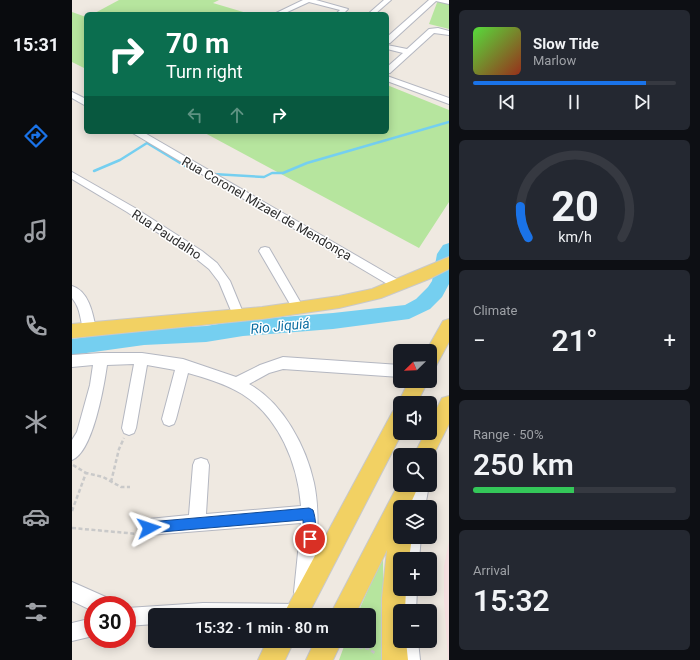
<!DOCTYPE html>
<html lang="en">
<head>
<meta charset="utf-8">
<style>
	body { margin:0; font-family:Roboto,sans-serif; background:#242831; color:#f1f3f6; height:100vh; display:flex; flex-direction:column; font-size:15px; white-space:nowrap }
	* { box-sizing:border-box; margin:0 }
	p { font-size:13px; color:#9ea1a6 }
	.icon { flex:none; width:22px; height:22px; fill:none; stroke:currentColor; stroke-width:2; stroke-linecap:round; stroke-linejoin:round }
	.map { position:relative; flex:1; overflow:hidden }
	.panel { display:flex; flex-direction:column; gap:10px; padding:10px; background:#0d0f14; width:251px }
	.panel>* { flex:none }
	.guide { position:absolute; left:12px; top:12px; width:305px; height:122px; border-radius:6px; box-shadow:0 2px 10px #0003; background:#0b6e4f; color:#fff; overflow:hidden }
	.needle { width:26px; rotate:247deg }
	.controls { position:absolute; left:321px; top:344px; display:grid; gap:8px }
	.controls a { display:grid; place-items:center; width:44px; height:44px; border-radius:6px; background:#171b24; box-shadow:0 2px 10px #0003; font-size:20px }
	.speed { position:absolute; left:12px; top:596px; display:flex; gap:8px; font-size:20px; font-weight:700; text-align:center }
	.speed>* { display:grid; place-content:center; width:52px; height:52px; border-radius:50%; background:#171b24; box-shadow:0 2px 10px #0003; line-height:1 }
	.speed .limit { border:6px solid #d22; background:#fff; color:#111 }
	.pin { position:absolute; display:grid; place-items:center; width:34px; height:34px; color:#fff; margin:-17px; border:2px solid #fff; border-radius:50%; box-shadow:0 1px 4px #0007 }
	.me { position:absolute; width:44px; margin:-22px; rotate:85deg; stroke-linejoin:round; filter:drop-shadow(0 0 3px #0008) }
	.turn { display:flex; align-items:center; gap:14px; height:84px; padding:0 16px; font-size:18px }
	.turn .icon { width:52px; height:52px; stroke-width:2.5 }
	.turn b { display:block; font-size:28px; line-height:34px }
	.lanes { display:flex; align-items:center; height:38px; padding:0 16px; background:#0003; justify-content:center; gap:20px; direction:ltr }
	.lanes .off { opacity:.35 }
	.big { font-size:30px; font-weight:600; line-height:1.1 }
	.panel .tile { flex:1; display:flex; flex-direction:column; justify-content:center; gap:6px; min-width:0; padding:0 14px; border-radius:6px; background:#242831 }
	.panel .dial { align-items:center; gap:0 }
	.dial svg { height:104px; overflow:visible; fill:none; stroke:#363941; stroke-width:7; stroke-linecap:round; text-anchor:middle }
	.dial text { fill:#f1f3f6; stroke:none }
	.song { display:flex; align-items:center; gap:12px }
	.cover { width:48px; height:48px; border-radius:6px; background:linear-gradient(135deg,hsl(110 70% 55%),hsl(10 70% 35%)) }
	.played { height:4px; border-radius:2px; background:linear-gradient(90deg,#1a73e8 85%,#363941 85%) }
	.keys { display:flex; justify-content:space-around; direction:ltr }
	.heat { display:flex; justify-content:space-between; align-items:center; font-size:22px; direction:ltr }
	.charge { height:6px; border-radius:3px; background:linear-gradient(90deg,#34c759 50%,#363941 0) }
	.trip { position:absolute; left:76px; top:608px; width:228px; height:40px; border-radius:6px; background:#171b24; box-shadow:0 2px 10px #0003; font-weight:600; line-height:40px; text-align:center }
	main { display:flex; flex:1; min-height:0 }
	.menu { display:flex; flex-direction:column; width:72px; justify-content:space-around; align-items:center; background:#090b0e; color:#9ea1a6 }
	.menu .icon { width:28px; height:28px }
	.menu .active { color:#1a73e8 }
	.menu b { font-size:18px; color:#f1f3f6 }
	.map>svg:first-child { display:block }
</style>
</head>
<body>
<main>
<nav class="menu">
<b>15:31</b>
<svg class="icon active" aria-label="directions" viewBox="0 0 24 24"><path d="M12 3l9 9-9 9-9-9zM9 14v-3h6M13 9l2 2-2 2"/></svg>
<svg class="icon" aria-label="music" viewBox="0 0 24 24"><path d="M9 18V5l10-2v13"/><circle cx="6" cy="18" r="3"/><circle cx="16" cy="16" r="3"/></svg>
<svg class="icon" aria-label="phone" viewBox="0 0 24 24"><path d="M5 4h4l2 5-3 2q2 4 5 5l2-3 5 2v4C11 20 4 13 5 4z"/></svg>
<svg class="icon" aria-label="climate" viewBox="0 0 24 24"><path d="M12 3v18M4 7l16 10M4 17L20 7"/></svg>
<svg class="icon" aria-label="car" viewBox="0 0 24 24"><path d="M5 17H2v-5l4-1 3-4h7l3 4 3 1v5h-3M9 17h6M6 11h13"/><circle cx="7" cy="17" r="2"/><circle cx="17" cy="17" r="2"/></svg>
<svg class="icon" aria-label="filters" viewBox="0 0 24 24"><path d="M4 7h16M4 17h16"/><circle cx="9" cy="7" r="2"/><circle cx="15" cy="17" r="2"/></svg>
</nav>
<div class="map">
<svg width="377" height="660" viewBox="0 0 377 660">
	<rect width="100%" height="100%" fill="#efe9e1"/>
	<polygon fill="#f5dfe0" points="377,541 377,660 376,660 372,600 372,566"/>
	<g fill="#b6e59e">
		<polygon points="47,0 147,0 141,3 178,14 21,14"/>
		<polygon points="366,0 377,0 377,29 357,24"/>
		<polygon points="0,12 14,17 14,69 0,62"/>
		<polygon points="315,85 377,110 377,202 347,248 131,132 315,132"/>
		<polygon points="311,555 312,660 267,660 274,641 297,641 297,615 285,615"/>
	</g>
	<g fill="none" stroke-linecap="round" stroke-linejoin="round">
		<g stroke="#75cff0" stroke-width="2.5">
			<polyline points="22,171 48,160 75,143 123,172 131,173"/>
			<polyline points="141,174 192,177 200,173 211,173 235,163 377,122"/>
		</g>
		<polygon fill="#75cff0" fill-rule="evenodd" points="377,243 377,284 370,297 358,309 337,319 261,329 171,336 134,342 72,345 0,355 0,339 72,329 134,326 171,320 261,313 333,305 344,299 356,287 360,281 365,254 371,245"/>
		<g stroke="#b4b7c1" stroke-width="2">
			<g id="minor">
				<polygon points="231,0 244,0 276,9 271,14 264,14 268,10 237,2 211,14 202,14"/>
				<polygon points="312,0 319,0 303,14 296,14"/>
				<polygon points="357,0 377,0 377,4 364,1 318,43 315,43 315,37"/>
				<polygon points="366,28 377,31 377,35 362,33 318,73 315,73 315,67 331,53 315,49 315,45 335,49 357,29"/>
				<polygon points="315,76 377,98 377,104 315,81"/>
				<polygon points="0,92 14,99 14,106 0,98"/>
				<polygon points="59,132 71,132 330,282 332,285 330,288 326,289 322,288"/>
				<polygon points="0,172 63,208 130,251 145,263 158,281 172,315 170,318 166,320 162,318 147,282 137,269 122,257 55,212 0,179"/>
				<polygon points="193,247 197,248 230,305 232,308 230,311 226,313 222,311 187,251 189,248"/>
				<path d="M0,286C17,291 21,314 24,329L23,333L18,334L13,333C7,320 10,310 0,298Z"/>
				<path d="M29,353H70L111,359L164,377L188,365L211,357L328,365V377L211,369L197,373L177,384C211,403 234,446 242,483C247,507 246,532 244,556C243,570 243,586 237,598L231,601L225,598L222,592L229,523L77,535L71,533L69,527L71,521L77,519L117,515L121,465L123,460L129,458L135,460L137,465L134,514L229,506C226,464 207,417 170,394C154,384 134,378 116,373L104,419L102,424L97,426L92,424L90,419L103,370L75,365L64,428L62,433L57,435L52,433L50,428L62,364L35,365C32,386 21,452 0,460V440L5,432L18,385L21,365L0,367V355Z"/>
				<polygon points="341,485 357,485 353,507 337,507"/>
				<polygon points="331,537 349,537 347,559 329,559"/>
				<polygon points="0,582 36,598 38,605 21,605 21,611 0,601"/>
				<polygon points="328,586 328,589 345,589 344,611 328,611 328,616 326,611"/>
				<polygon points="131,603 224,604 231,606 233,613 232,615 83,615 83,624 55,626 55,608"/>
				<polygon points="21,618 21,636 0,641 0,623"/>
				<polygon points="328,637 328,641 346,641 348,660 328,660 326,641"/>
			</g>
		</g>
		<g stroke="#c9c9c9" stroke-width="2">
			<g id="major">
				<polygon points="377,257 377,269 357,279 309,298 267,308 190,319 0,338 0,324 190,307 267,296 300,289"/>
				<polygon points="377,319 377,342 364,366 358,368 358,351 354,351 371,321"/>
				<polygon points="337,381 356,381 345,403 328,403 328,408 326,403"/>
				<polygon points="377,396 377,424 358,462 358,455 342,455 353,433 358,433 358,422 370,398"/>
				<polygon points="328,409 328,433 330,433 236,615 211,615 321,411"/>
				<polygon points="328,481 328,485 347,485 337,507 328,507 328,537 340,537 337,559 328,559 328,589 334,589 333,611 328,611 328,641 334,641 336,660 310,660 310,598 315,550 283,615 258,615"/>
				<polygon points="195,641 222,641 213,660 186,660"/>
				<polygon points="243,641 270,641 261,660 234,660"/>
			</g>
		</g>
		<g stroke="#c9c9c9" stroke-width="2.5" stroke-dasharray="4 2.5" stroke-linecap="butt">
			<polyline points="1,465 14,473"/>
			<polyline points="39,482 47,449 52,438"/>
			<polyline points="0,511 14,473 31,477 49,487 58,487"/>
			<polyline points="0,528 66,534"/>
			<polyline points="274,645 297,649 304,654"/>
		</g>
		<use href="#minor" fill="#fff" fill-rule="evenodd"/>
		<use href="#major" fill="#f2d163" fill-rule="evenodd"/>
	</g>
	<path fill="#1a73e8" stroke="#114b97" d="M237,508L241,510C244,518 245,535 242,544L238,545L233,544L232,539L231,520L77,533L73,532L71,528L73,523L77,522Z"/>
	<g text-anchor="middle" stroke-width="3" stroke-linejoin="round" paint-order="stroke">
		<g font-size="13" fill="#2e2e2e" stroke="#fff">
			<text transform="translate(195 208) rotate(30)" y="5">Rua Coronel Mizael de Mendonça</text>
			<text transform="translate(95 234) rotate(33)" y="5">Rua Paudalho</text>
		</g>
		<g font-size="14" font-style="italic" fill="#0d6fa3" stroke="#fff">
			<text transform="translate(208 326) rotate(-6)" y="5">Rio Jiquiá</text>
		</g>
	</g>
</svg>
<div class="controls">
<a><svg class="needle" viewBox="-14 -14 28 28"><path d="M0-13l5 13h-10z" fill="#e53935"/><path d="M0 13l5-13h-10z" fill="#9ea1a6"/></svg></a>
<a><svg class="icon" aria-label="sound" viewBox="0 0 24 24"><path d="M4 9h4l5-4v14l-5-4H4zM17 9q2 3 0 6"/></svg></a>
<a><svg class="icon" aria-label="search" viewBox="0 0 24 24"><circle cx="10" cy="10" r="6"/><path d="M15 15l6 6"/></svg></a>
<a><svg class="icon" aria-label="layers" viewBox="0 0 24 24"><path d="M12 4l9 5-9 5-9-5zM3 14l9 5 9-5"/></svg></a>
<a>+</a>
<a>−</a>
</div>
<div class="speed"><div class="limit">30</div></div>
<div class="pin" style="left:238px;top:539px;background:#d93025"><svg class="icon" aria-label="arrive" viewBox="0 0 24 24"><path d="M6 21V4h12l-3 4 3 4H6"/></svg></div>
<svg class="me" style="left:77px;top:528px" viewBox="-20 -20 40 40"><path d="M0-17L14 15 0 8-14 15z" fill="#1a73e8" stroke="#fff" stroke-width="4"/></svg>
<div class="trip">15:32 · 1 min · 80 m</div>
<div class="guide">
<div class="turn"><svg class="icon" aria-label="right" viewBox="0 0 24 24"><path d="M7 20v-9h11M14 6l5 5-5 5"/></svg><div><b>70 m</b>Turn right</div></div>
<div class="lanes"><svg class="icon off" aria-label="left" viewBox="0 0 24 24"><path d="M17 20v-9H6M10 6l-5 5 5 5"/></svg><svg class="icon off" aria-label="ahead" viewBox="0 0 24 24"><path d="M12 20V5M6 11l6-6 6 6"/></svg><svg class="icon" aria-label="right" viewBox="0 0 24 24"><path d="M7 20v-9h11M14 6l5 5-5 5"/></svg></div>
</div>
</div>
<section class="panel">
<div class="tile">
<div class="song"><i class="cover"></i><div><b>Slow Tide</b><p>Marlow</p></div></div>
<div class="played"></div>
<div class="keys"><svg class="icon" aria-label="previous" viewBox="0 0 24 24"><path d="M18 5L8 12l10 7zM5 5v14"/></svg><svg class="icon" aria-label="pause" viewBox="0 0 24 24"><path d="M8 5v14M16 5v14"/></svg><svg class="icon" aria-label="next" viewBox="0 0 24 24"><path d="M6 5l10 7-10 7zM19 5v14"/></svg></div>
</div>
<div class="tile dial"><svg viewBox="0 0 100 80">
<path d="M14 69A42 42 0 1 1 86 69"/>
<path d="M14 69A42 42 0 0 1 8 45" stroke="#1a73e8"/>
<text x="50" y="56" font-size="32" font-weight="700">20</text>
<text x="50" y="72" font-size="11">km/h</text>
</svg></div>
<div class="tile"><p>Climate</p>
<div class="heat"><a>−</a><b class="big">21°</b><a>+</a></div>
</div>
<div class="tile"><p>Range · 50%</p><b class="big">250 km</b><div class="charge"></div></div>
<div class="tile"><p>Arrival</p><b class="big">15:32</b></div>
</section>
</main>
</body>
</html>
